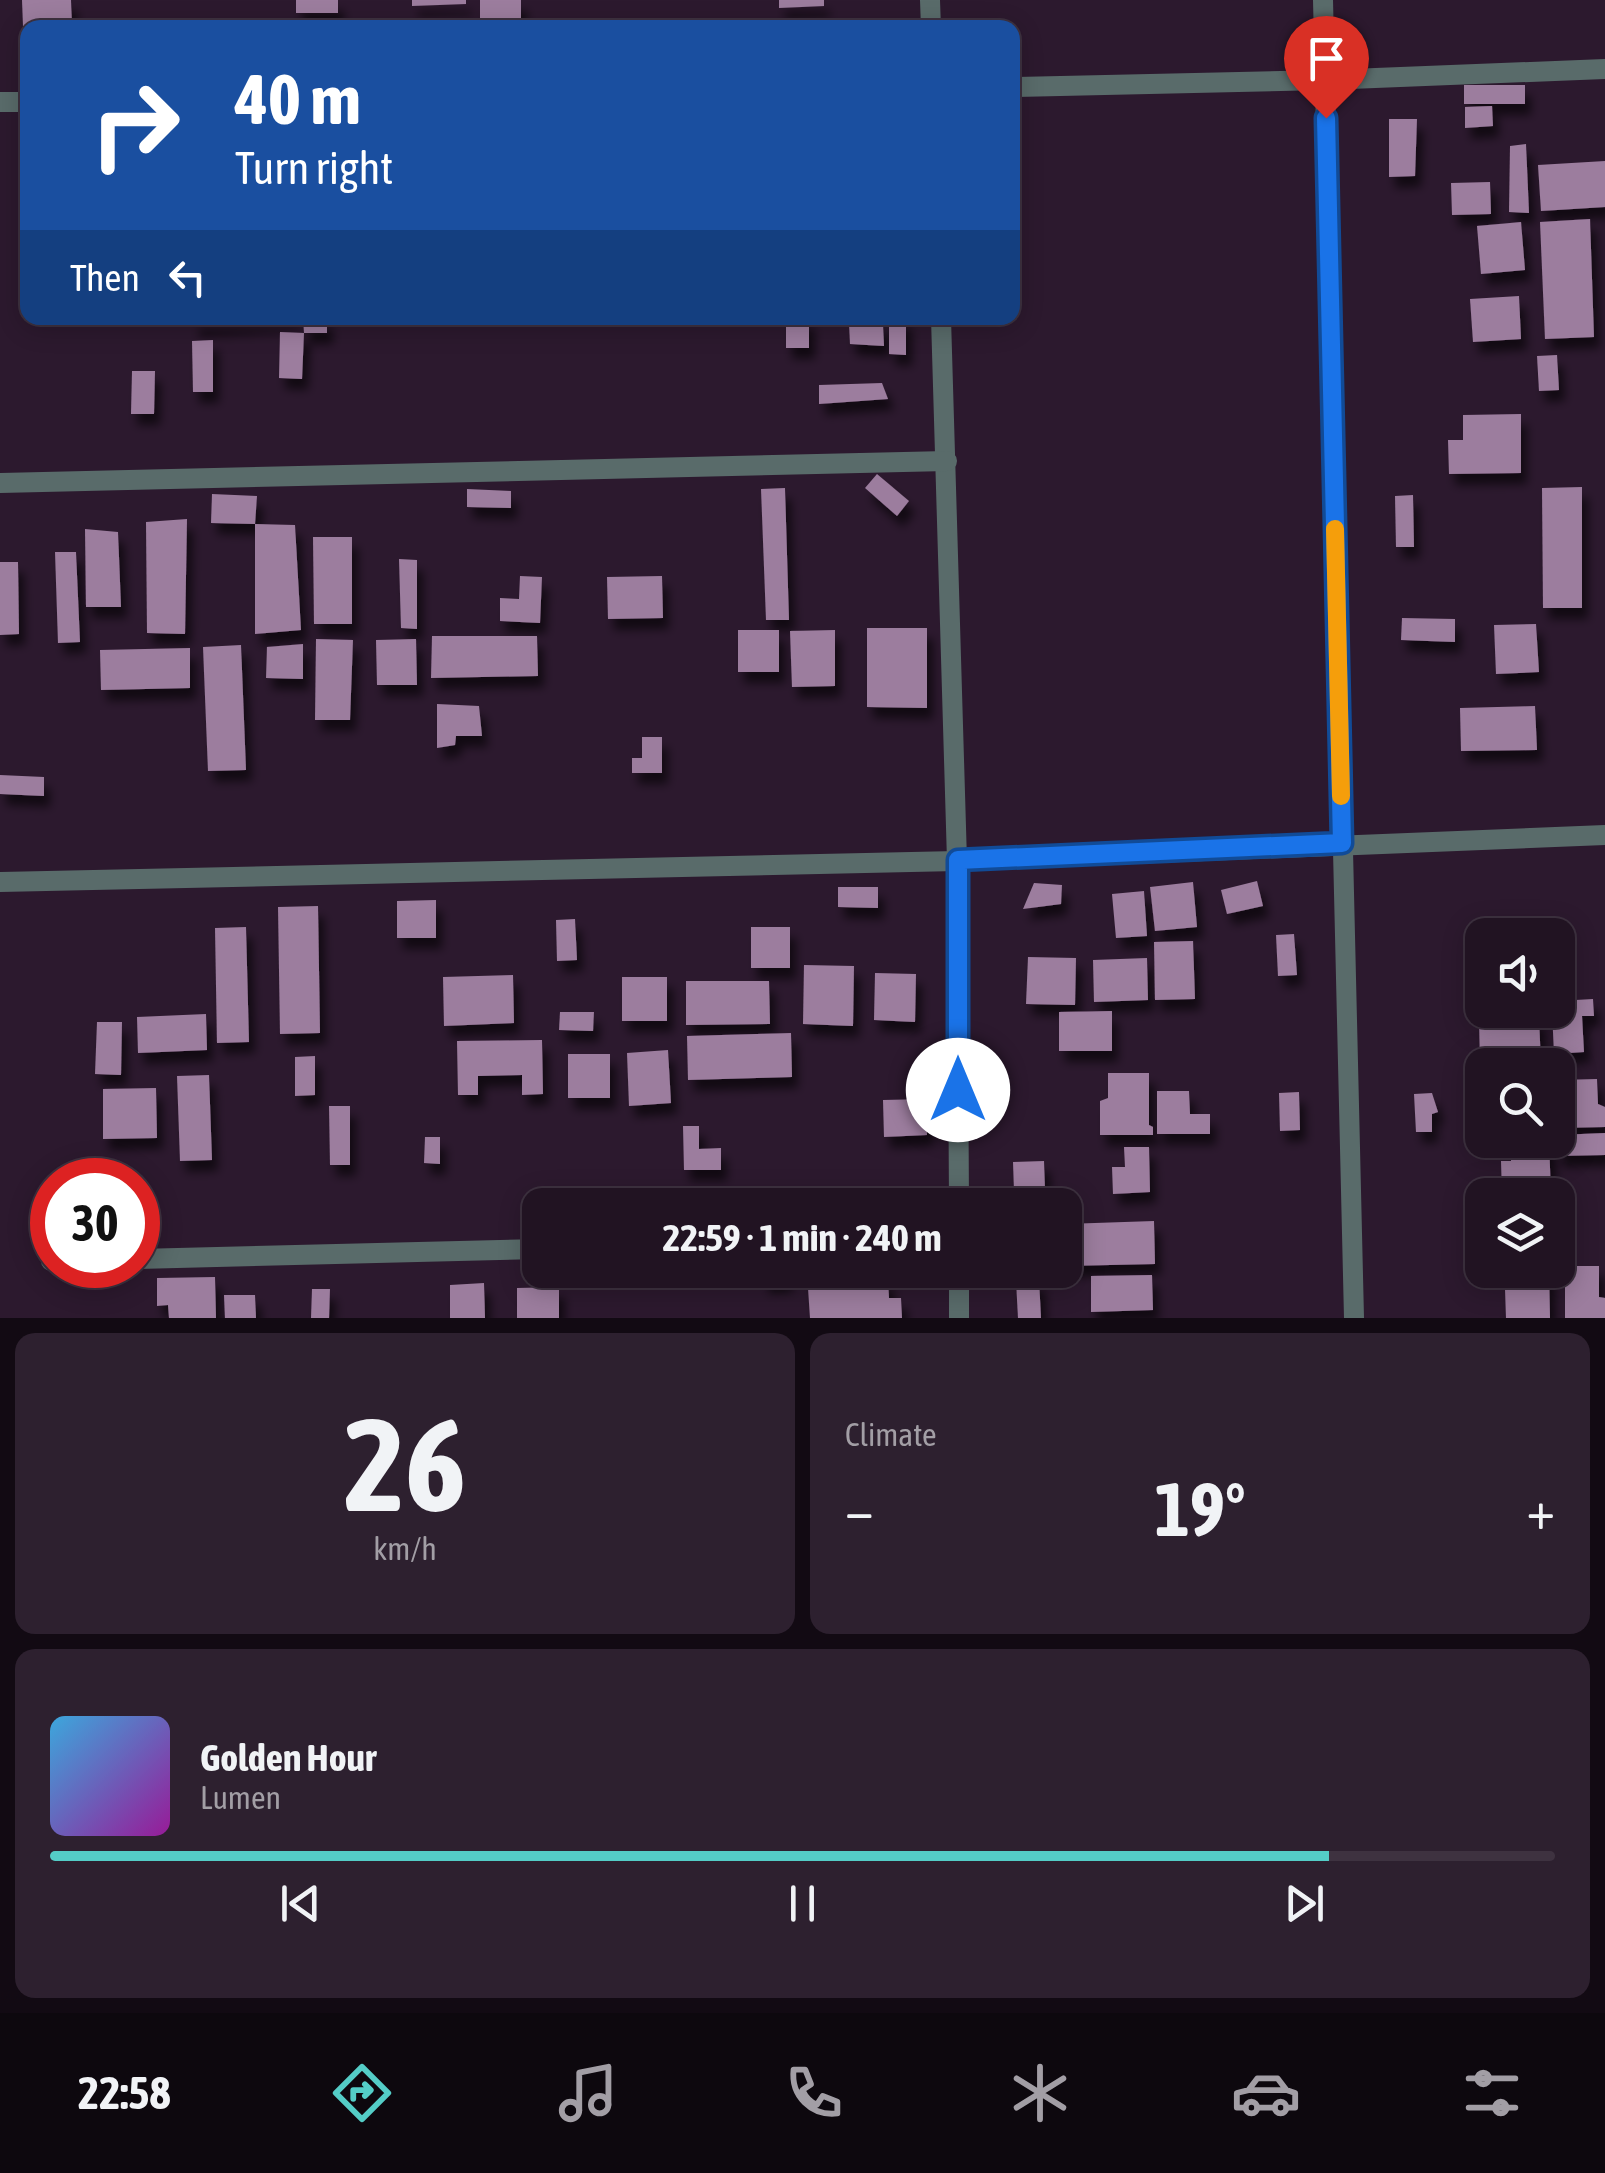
<!DOCTYPE html>
<html lang="en">
<head>
<meta charset="utf-8">
<style>
	body { margin:0; font-family:"Asap Condensed",sans-serif; background:#2d202f; color:#f1f3f6; height:100vh; display:flex; flex-direction:column; font-size:38px; white-space:nowrap }
	* { box-sizing:border-box; margin:0 }
	p { font-size:32px; color:#a29ea5 }
	.icon { flex:none; width:55px; height:55px; fill:none; stroke:currentColor; stroke-width:2; stroke-linecap:round; stroke-linejoin:round }
	.map { position:relative; height:1318px; overflow:hidden }
	.side { display:flex; flex-direction:column; gap:15px; padding:15px; background:#120a13; flex:1 }
	.side>* { flex:none }
	.hud { position:absolute; left:20px; top:20px; width:1000px; height:305px; border-radius:20px; box-shadow:0 5px 25px #0003,0 0 0 2px #3e3240; background:#1a4fa0; color:#fff; overflow:hidden }
	.controls { position:absolute; left:1465px; top:918px; display:grid; gap:20px }
	.controls a { display:grid; place-items:center; width:110px; height:110px; border-radius:20px; background:#211322; box-shadow:0 5px 25px #0003,0 0 0 2px #3e3240; font-size:50px }
	.speed { position:absolute; left:30px; top:1158px; display:flex; gap:20px; font-size:50px; font-weight:700; text-align:center }
	.speed>* { display:grid; place-content:center; width:130px; height:130px; border-radius:50%; background:#211322; box-shadow:0 5px 25px #0003,0 0 0 2px #3e3240; line-height:1 }
	.speed .limit { border:15px solid #d22; background:#fff; color:#111 }
	.pin { position:absolute; display:grid; place-items:center; width:85px; height:85px; color:#fff; margin:-102px -42px; border-radius:50% 50% 50% 0; rotate:-45deg; box-shadow:0 0 10px #0007 }
	.pin .icon { rotate:45deg }
	.me { position:absolute; width:110px; margin:-55px; rotate:0deg; stroke-linejoin:round; filter:drop-shadow(0 0 8px #0008) }
	.turn { display:flex; align-items:center; gap:35px; height:210px; padding:0 50px; font-size:45px }
	.turn .icon { width:130px; height:130px; stroke-width:2.5 }
	.turn b { display:block; font-size:70px; line-height:85px }
	.then { display:flex; align-items:center; height:95px; padding:0 50px; background:#0003; gap:20px; font-size:38px }
	.big { font-size:75px; font-weight:700; line-height:1.1 }
	.side .widget { flex:1; display:flex; flex-direction:column; justify-content:center; gap:15px; min-width:0; padding:0 35px; border-radius:20px; background:#2d202f }
	.side .dial { align-items:center; gap:0 }
	.dial b { font-size:130px; line-height:1 }
	.song { display:flex; align-items:center; gap:30px }
	.cover { width:120px; height:120px; border-radius:15px; background:linear-gradient(135deg,hsl(200 70% 55%),hsl(300 70% 35%)) }
	.played { height:10px; border-radius:5px; background:linear-gradient(90deg,#54cdc7 85%,#3e3240 85%) }
	.keys { display:flex; justify-content:space-around; direction:ltr }
	.heat { display:flex; justify-content:space-between; align-items:center; font-size:55px; direction:ltr }
	.side .tiles { flex:1; display:grid; gap:15px; grid-template-columns:1fr 1fr }
	.widget:last-child { grid-column:span 2 }
	.trip { position:absolute; left:522px; top:1188px; width:560px; height:100px; border-radius:20px; background:#211322; box-shadow:0 5px 25px #0003,0 0 0 2px #3e3240; font-weight:700; line-height:100px; text-align:center }
	.tabs { display:flex; height:160px; justify-content:space-around; align-items:center; background:#0d080e; color:#a29ea5 }
	.tabs .icon { width:70px; height:70px }
	.tabs .selected { color:#54cdc7 }
	.tabs b { font-size:45px; color:#f1f3f6 }
	.map>svg:first-child { display:block }
</style>
</head>
<body>
<div class="map">
<svg width="1605" height="1318" viewBox="0 0 1605 1318">
	<defs>
		<filter id="shadow"><feDropShadow dx="6" dy="11" stdDeviation="5" flood-color="#0009"/></filter>
	</defs>
	<rect width="100%" height="100%" fill="#2c192e"/>
	<g fill="#9c7d9e" filter="url(#shadow)">
		<polygon points="22,0 71,0 72,25 23,26"/>
		<rect x="296" y="0" width="42" height="13"/>
		<polygon points="412,0 466,0 466,4 412,6"/>
		<rect x="480" y="0" width="41" height="28"/>
		<polygon points="779,0 824,0 824,6 779,8"/>
		<rect x="1464" y="85" width="61" height="19"/>
		<polygon points="1492,106 1493,126 1465,128 1465,107"/>
		<polygon points="1389,119 1417,119 1415,176 1389,177"/>
		<polygon points="1526,144 1529,213 1509,212 1510,146"/>
		<polygon points="1605,161 1605,207 1541,211 1538,165"/>
		<polygon points="1490,182 1491,214 1452,215 1451,183"/>
		<polygon points="1590,219 1594,337 1545,339 1540,222"/>
		<polygon points="1521,222 1525,270 1481,274 1477,226"/>
		<polygon points="1519,296 1521,339 1473,342 1470,299"/>
		<polygon points="193,318 294,318 294,321 193,326"/>
		<polygon points="303,318 327,318 327,333 304,333 302,379 279,378 280,332 304,333"/>
		<rect x="786" y="318" width="23" height="30"/>
		<polygon points="889,318 906,318 906,355 889,354"/>
		<polygon points="883,323 884,346 850,344 849,324"/>
		<polygon points="213,340 213,392 193,392 192,341"/>
		<polygon points="1557,355 1559,390 1539,391 1537,356"/>
		<polygon points="132,371 155,371 154,414 131,414"/>
		<polygon points="882,383 888,399 819,404 819,385"/>
		<polygon points="1521,414 1521,473 1449,474 1448,440 1463,440 1463,415"/>
		<polygon points="877,474 909,501 897,516 865,488"/>
		<polygon points="1582,487 1582,608 1543,608 1542,488"/>
		<polygon points="785,488 789,620 766,620 761,489"/>
		<polygon points="467,489 511,491 511,508 467,507"/>
		<polygon points="212,494 257,496 255,524 211,523"/>
		<polygon points="1413,495 1414,547 1396,547 1395,496"/>
		<polygon points="187,519 185,634 147,633 146,522"/>
		<polygon points="255,524 295,525 301,630 255,634"/>
		<polygon points="85,529 118,532 121,607 86,607"/>
		<polygon points="313,537 352,537 352,624 314,624"/>
		<polygon points="55,552 76,552 80,642 58,643"/>
		<polygon points="399,559 417,560 417,629 401,628"/>
		<polygon points="0,562 18,562 19,634 0,635"/>
		<polygon points="520,576 542,577 540,623 500,621 500,598 519,599"/>
		<polygon points="662,576 663,618 608,619 607,577"/>
		<polygon points="1402,618 1455,619 1455,642 1401,640"/>
		<polygon points="1536,624 1539,672 1496,674 1494,625"/>
		<polygon points="867,628 927,628 927,708 867,707"/>
		<rect x="738" y="630" width="41" height="42"/>
		<polygon points="835,630 835,686 792,687 790,631"/>
		<polygon points="432,636 537,636 538,676 431,678"/>
		<polygon points="316,639 353,640 350,720 315,720"/>
		<polygon points="416,639 417,685 377,685 376,640"/>
		<polygon points="303,644 303,679 266,678 267,647"/>
		<polygon points="241,645 246,770 208,771 203,647"/>
		<polygon points="190,648 190,688 101,690 100,650"/>
		<polygon points="437,704 479,706 482,736 456,736 455,745 437,748"/>
		<polygon points="1535,706 1537,750 1461,751 1460,708"/>
		<polygon points="642,737 662,737 662,773 632,773 632,758 642,758"/>
		<polygon points="0,775 44,777 44,796 0,794"/>
		<polygon points="1257,881 1263,906 1227,914 1221,890"/>
		<polygon points="1193,882 1197,927 1155,931 1150,887"/>
		<polygon points="1034,883 1062,885 1061,904 1023,909"/>
		<polygon points="838,887 878,887 878,908 838,907"/>
		<polygon points="1144,891 1147,936 1116,938 1112,894"/>
		<polygon points="436,900 436,938 397,938 397,901"/>
		<polygon points="318,906 320,1033 280,1034 278,907"/>
		<polygon points="575,919 577,960 557,961 556,920"/>
		<polygon points="1536,922 1537,935 1509,935 1509,923"/>
		<polygon points="246,927 249,1042 217,1043 215,928"/>
		<rect x="751" y="927" width="39" height="41"/>
		<polygon points="1294,934 1297,975 1278,976 1276,935"/>
		<polygon points="1475,939 1482,939 1482,988 1476,988"/>
		<polygon points="1193,941 1195,999 1155,1000 1154,942"/>
		<polygon points="1028,957 1076,958 1075,1005 1026,1004"/>
		<polygon points="1147,958 1148,1000 1094,1002 1093,960"/>
		<polygon points="804,965 854,966 853,1026 803,1024"/>
		<polygon points="875,973 916,974 915,1022 874,1020"/>
		<polygon points="513,975 514,1023 444,1026 443,977"/>
		<rect x="622" y="977" width="45" height="44"/>
		<polygon points="686,981 769,981 770,1024 686,1025"/>
		<polygon points="1593,999 1594,1016 1582,1016 1584,1052 1554,1054 1552,1010 1558,1010 1558,1001"/>
		<polygon points="1112,1011 1112,1051 1059,1051 1059,1012"/>
		<polygon points="560,1012 594,1012 593,1031 559,1030"/>
		<polygon points="206,1014 207,1050 138,1053 137,1017"/>
		<polygon points="1539,1017 1541,1065 1480,1065 1479,1020"/>
		<polygon points="97,1022 122,1022 121,1075 95,1074"/>
		<polygon points="791,1033 792,1077 688,1080 687,1036"/>
		<polygon points="542,1040 543,1094 522,1095 522,1075 478,1076 478,1095 458,1095 457,1041"/>
		<polygon points="668,1050 671,1103 629,1106 627,1053"/>
		<rect x="568" y="1054" width="42" height="44"/>
		<polygon points="315,1056 315,1095 295,1096 295,1057"/>
		<polygon points="1471,1071 1482,1071 1482,1111 1472,1111"/>
		<polygon points="1108,1073 1149,1073 1149,1125 1153,1127 1153,1135 1100,1135 1100,1101 1108,1098"/>
		<polygon points="209,1075 212,1160 180,1161 177,1076"/>
		<polygon points="1597,1079 1598,1104 1605,1107 1605,1127 1558,1128 1558,1080"/>
		<polygon points="156,1088 157,1138 103,1139 103,1089"/>
		<polygon points="1157,1091 1189,1091 1190,1114 1210,1114 1210,1134 1157,1134"/>
		<polygon points="1299,1092 1300,1130 1280,1131 1279,1093"/>
		<polygon points="1432,1093 1438,1112 1432,1114 1432,1132 1416,1132 1414,1094"/>
		<polygon points="926,1099 927,1135 884,1137 883,1100"/>
		<polygon points="329,1106 350,1106 350,1165 330,1165"/>
		<polygon points="683,1126 699,1126 699,1149 721,1148 721,1170 684,1170"/>
		<polygon points="1605,1133 1605,1155 1557,1156 1558,1135"/>
		<polygon points="425,1137 440,1137 440,1164 424,1163"/>
		<polygon points="1511,1140 1549,1140 1551,1195 1502,1195 1501,1161 1511,1161"/>
		<polygon points="1124,1147 1149,1147 1150,1192 1113,1194 1112,1167 1125,1167"/>
		<polygon points="1044,1161 1045,1190 1014,1191 1013,1162"/>
		<polygon points="1154,1221 1155,1264 1065,1266 1065,1224"/>
		<polygon points="1565,1266 1599,1266 1599,1297 1605,1298 1605,1318 1565,1318"/>
		<polygon points="763,1270 786,1270 787,1281 763,1283"/>
		<polygon points="1509,1270 1549,1270 1550,1318 1506,1318 1505,1289 1510,1289"/>
		<polygon points="828,1271 829,1288 856,1287 856,1280 888,1278 889,1298 901,1298 902,1318 810,1318 807,1273"/>
		<polygon points="1152,1275 1153,1310 1091,1312 1091,1276"/>
		<polygon points="215,1277 216,1318 169,1318 168,1305 157,1306 157,1278"/>
		<polygon points="1039,1279 1041,1318 1018,1318 1016,1281"/>
		<polygon points="484,1283 485,1318 450,1318 450,1285"/>
		<polygon points="559,1287 559,1318 517,1318 517,1288"/>
		<polygon points="312,1289 330,1289 329,1318 311,1318"/>
		<polygon points="224,1295 255,1295 256,1318 225,1318"/>
	</g>
	<g fill="none" stroke-linecap="round" stroke-linejoin="round">
		<g stroke="#596b6a" stroke-width="20">
			<polyline points="930,0 931,28"/>
			<polyline points="1323,0 1354,1318"/>
			<polyline points="1012,87 1325,80 1605,69"/>
			<polyline points="0,102 28,102"/>
			<polyline points="941,318 957,861 959,1205"/>
			<polyline points="0,483 947,461"/>
			<polyline points="0,882 957,861 1605,835"/>
			<polyline points="138,1259 540,1249"/>
			<polyline points="51,1261 52,1261"/>
			<polyline points="959,1318 959,1270"/>
		</g>
	</g>
	<g fill="none" stroke-linecap="round" stroke-linejoin="round">
		<g stroke="#114b97" stroke-width="25">
			<polyline id="route" points="958,1090 958,860 1342,843 1326,118"/>
		</g>
		<use href="#route" stroke="#1a73e8" stroke-width="18"/>
		<polyline stroke="#f59e0b" stroke-width="18" points="1335,529 1341,796"/>
	</g>
</svg>
<div class="controls">
<a><svg class="icon" aria-label="sound" viewBox="0 0 24 24"><path d="M4 9h4l5-4v14l-5-4H4zM17 9q2 3 0 6"/></svg></a>
<a><svg class="icon" aria-label="search" viewBox="0 0 24 24"><circle cx="10" cy="10" r="6"/><path d="M15 15l6 6"/></svg></a>
<a><svg class="icon" aria-label="layers" viewBox="0 0 24 24"><path d="M12 4l9 5-9 5-9-5zM3 14l9 5 9-5"/></svg></a>
</div>
<div class="speed"><div class="limit">30</div></div>
<div class="pin" style="left:1326px;top:118px;background:#d93025"><svg class="icon" aria-label="arrive" viewBox="0 0 24 24"><path d="M6 21V4h12l-3 4 3 4H6"/></svg></div>
<svg class="me" style="left:958px;top:1090px" viewBox="-20 -20 40 40"><circle r="19" fill="#fff"/><path d="M0-13L10 11 0 6-10 11z" fill="#1a73e8"/></svg>
<div class="trip">22:59 · 1 min · 240 m</div>
<div class="hud">
<div class="turn"><svg class="icon" aria-label="right" viewBox="0 0 24 24"><path d="M7 20v-9h11M14 6l5 5-5 5"/></svg><div><b>40 m</b>Turn right</div></div>
<div class="then">Then<svg class="icon" aria-label="left" viewBox="0 0 24 24"><path d="M17 20v-9H6M10 6l-5 5 5 5"/></svg></div>
</div>
</div>
<section class="side">
<div class="tiles">
<div class="widget dial"><b>26</b><p>km/h</p></div>
<div class="widget"><p>Climate</p>
<div class="heat"><a>−</a><b class="big">19°</b><a>+</a></div>
</div>
<div class="widget">
<div class="song"><i class="cover"></i><div><b>Golden Hour</b><p>Lumen</p></div></div>
<div class="played"></div>
<div class="keys"><svg class="icon" aria-label="previous" viewBox="0 0 24 24"><path d="M18 5L8 12l10 7zM5 5v14"/></svg><svg class="icon" aria-label="pause" viewBox="0 0 24 24"><path d="M8 5v14M16 5v14"/></svg><svg class="icon" aria-label="next" viewBox="0 0 24 24"><path d="M6 5l10 7-10 7zM19 5v14"/></svg></div>
</div>
</div>
</section>
<nav class="tabs">
<b>22:58</b>
<svg class="icon selected" aria-label="directions" viewBox="0 0 24 24"><path d="M12 3l9 9-9 9-9-9zM9 14v-3h6M13 9l2 2-2 2"/></svg>
<svg class="icon" aria-label="music" viewBox="0 0 24 24"><path d="M9 18V5l10-2v13"/><circle cx="6" cy="18" r="3"/><circle cx="16" cy="16" r="3"/></svg>
<svg class="icon" aria-label="phone" viewBox="0 0 24 24"><path d="M5 4h4l2 5-3 2q2 4 5 5l2-3 5 2v4C11 20 4 13 5 4z"/></svg>
<svg class="icon" aria-label="climate" viewBox="0 0 24 24"><path d="M12 3v18M4 7l16 10M4 17L20 7"/></svg>
<svg class="icon" aria-label="car" viewBox="0 0 24 24"><path d="M5 17H2v-5l4-1 3-4h7l3 4 3 1v5h-3M9 17h6M6 11h13"/><circle cx="7" cy="17" r="2"/><circle cx="17" cy="17" r="2"/></svg>
<svg class="icon" aria-label="filters" viewBox="0 0 24 24"><path d="M4 7h16M4 17h16"/><circle cx="9" cy="7" r="2"/><circle cx="15" cy="17" r="2"/></svg>
</nav>
</body>
</html>
